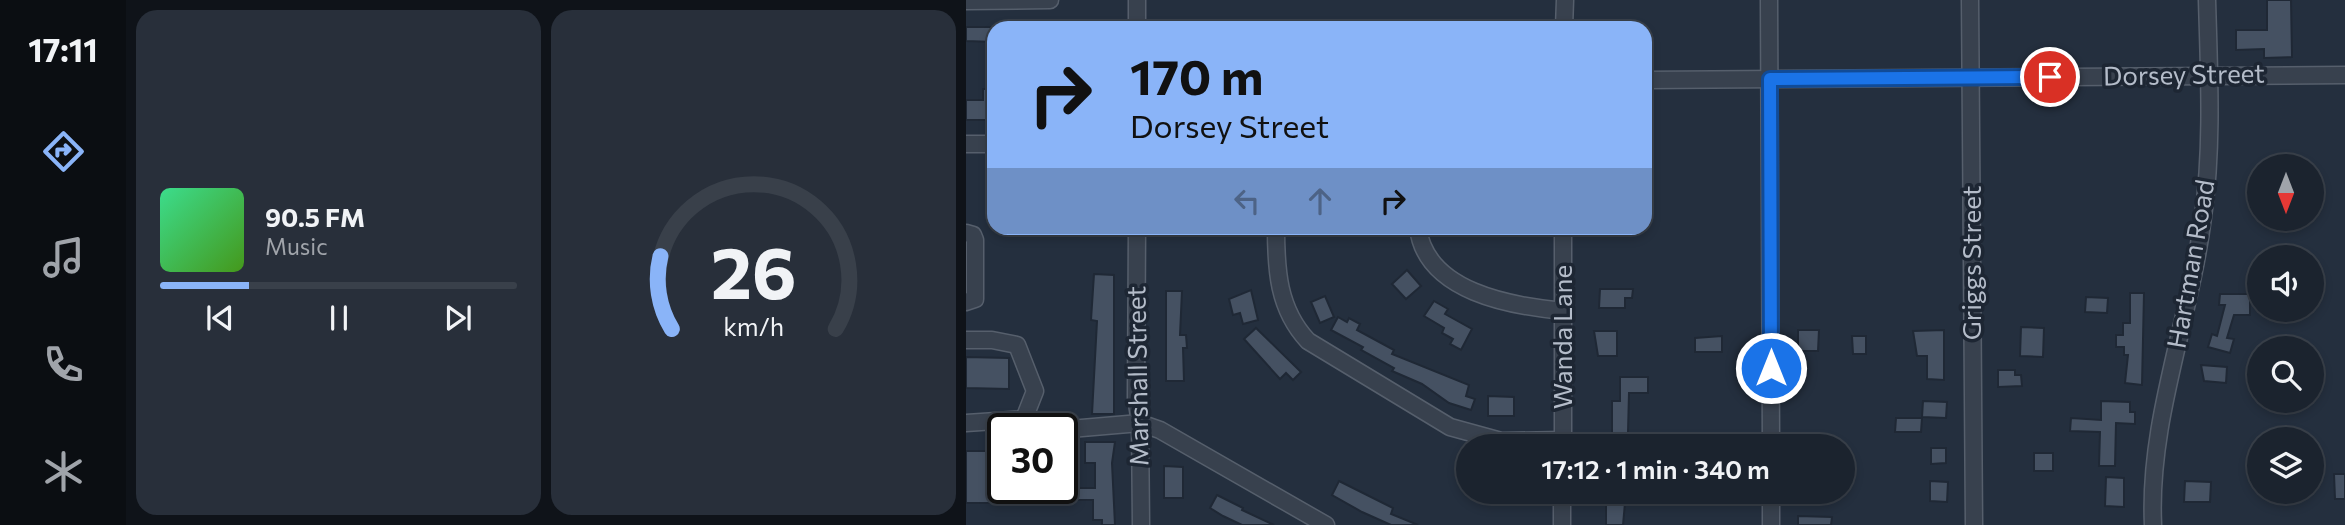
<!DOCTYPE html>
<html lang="en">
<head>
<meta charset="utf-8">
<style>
	body { margin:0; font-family:Commissioner,sans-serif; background:#282f3a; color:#f1f3f6; height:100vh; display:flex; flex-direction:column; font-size:26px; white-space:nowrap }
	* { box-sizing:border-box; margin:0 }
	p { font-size:23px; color:#a0a4aa }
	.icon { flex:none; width:38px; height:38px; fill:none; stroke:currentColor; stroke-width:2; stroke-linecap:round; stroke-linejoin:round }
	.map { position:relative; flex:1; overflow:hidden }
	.sheet { display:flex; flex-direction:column; gap:10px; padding:10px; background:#0f1319; width:840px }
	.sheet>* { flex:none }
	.banner { position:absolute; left:21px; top:21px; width:665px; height:214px; border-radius:21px; box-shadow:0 4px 10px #0003,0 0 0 2px #39404a; background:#8ab4f8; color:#111; overflow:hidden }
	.needle { width:46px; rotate:180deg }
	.buttons { position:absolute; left:1281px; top:154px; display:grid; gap:14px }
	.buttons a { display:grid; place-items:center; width:77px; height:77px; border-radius:50%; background:#1b232e; box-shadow:0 4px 10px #0003,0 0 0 2px #39404a; font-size:35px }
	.speed { position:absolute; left:21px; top:413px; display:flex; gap:14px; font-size:35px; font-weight:700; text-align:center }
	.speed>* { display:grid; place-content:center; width:91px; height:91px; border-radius:50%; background:#1b232e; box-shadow:0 4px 10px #0003,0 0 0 2px #39404a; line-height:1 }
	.speed .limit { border:4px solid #111; border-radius:10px; background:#fff; color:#111 }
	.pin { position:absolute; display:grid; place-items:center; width:60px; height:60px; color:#fff; margin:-30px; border:4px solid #fff; border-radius:50%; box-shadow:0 2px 7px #0007 }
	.me { position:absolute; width:77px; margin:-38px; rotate:0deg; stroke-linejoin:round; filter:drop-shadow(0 0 5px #0008) }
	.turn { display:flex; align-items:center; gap:24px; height:147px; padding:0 28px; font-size:32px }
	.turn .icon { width:91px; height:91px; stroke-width:2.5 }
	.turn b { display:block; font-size:49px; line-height:60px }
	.lanes { display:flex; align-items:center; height:66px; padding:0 28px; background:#0003; justify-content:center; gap:35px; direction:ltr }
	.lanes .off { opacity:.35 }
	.sheet .widget { flex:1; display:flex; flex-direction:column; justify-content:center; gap:10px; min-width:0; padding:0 24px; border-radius:21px; background:#282f3a }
	.sheet .dial { align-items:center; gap:0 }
	.dial svg { height:182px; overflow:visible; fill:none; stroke:#39404a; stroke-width:7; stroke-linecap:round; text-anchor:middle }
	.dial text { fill:#f1f3f6; stroke:none }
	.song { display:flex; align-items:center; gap:21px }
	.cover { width:84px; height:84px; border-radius:10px; background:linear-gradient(135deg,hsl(150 70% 55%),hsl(100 70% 35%)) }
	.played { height:7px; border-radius:4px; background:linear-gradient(90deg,#8ab4f8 25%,#39404a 25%) }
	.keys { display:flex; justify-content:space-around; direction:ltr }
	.sheet .tiles { flex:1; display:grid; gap:10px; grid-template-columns:repeat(2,1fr) }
	.trip { position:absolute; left:490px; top:434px; width:399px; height:70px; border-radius:35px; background:#1b232e; box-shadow:0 4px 10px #0003,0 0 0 2px #39404a; font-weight:600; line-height:70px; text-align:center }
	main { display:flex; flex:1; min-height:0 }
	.menu { display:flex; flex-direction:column; width:126px; justify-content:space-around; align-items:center; background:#0b0e12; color:#a0a4aa }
	.menu .icon { width:49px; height:49px }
	.menu .active { color:#8ab4f8 }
	.menu b { font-size:32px; color:#f1f3f6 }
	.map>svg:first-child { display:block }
</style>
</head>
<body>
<main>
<nav class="menu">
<b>17:11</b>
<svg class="icon active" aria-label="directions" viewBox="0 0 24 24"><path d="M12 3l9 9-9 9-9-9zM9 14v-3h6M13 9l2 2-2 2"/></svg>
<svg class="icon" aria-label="music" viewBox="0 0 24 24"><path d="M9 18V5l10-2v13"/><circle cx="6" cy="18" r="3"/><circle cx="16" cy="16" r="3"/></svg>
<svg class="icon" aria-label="phone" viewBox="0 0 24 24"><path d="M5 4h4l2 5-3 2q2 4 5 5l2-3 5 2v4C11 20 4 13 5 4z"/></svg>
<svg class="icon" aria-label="climate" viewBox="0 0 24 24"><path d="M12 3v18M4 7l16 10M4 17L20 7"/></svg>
</nav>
<section class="sheet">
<div class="tiles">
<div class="widget">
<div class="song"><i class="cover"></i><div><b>90.5 FM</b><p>Music</p></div></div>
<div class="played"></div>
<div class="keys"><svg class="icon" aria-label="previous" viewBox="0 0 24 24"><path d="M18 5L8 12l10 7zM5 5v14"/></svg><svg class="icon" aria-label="pause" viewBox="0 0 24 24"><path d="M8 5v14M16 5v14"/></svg><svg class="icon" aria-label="next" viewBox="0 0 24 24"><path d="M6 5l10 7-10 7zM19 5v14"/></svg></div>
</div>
<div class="widget dial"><svg viewBox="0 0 100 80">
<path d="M14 69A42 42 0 1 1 86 69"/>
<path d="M14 69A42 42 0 0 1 9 37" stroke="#8ab4f8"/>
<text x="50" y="56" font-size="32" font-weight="700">26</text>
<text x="50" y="72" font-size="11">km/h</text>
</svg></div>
</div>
</section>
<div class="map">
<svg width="1379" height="525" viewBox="0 0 1379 525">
	<rect width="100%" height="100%" fill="#242f3e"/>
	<g fill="#455162" stroke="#1f2835" stroke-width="2">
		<polygon points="1301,0 1325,0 1326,57 1298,58 1298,49 1270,50 1270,30 1301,30"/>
		<polygon points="0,27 28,27 28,42 0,41"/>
		<polygon points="17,89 28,89 28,120 0,120 0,100 17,100"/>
		<polygon points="441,270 455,286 440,299 426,284"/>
		<polygon points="128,274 148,275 148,414 126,414 131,321 125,320"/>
		<polygon points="634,289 667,289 666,298 659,298 659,308 633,308"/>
		<polygon points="285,290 292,320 277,324 274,313 267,315 263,299"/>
		<polygon points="200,291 216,291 214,335 220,335 221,348 217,348 218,381 200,381"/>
		<polygon points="1164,293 1178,293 1176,385 1159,383 1162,355 1158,355 1158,347 1150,347 1150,335 1157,335 1157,323 1164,323"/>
		<polygon points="1254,294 1284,294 1284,315 1268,315 1261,338 1268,339 1264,353 1242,347 1246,334 1251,336 1259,305 1253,305"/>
		<polygon points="359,296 368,317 354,323 345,302"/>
		<polygon points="1120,297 1142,298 1141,313 1119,312"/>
		<polygon points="468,301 482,309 479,314 506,329 495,350 484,344 487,339 476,333 478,328 458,316"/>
		<polygon points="372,317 381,322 383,318 394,324 391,330 428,350 426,354 503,385 500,396 509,399 505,410 483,403 456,384 426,371 428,368 395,350 397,347 365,330"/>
		<polygon points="1055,327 1078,328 1077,357 1054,356"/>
		<polygon points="290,328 335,372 327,380 320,373 314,379 278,339"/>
		<polygon points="832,330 853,330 852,351 832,351"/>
		<polygon points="978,330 978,380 961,379 961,356 951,356 947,331"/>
		<polygon points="628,331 651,331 651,356 632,356"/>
		<polygon points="756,336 756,352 729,352 729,338"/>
		<polygon points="886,336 900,336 900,354 887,354"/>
		<polygon points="0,357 43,358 43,389 0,388"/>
		<polygon points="1235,365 1261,367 1260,383 1238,381"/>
		<polygon points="1032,370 1049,370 1049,375 1055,375 1056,386 1032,387"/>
		<polygon points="654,377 682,377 682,393 663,393 662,433 646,433 646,401 654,401"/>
		<polygon points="522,396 548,397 548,416 522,416"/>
		<polygon points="957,401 981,402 980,418 956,417"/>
		<polygon points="1135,401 1164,402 1164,412 1169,412 1169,424 1150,423 1149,466 1133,466 1134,432 1104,431 1105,418 1135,420"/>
		<polygon points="930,418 956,418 955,432 929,432"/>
		<polygon points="119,442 149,442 146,463 149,525 136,525 136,520 127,520 127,500 108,500 107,488 129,488 129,463 119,463"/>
		<polygon points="965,448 980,448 980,463 965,464"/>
		<polygon points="0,451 37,451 37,488 50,488 50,503 0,503"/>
		<rect x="1068" y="453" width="19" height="18"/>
		<polygon points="198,466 217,467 217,498 198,498"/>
		<polygon points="1368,474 1379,474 1379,499 1369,499"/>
		<polygon points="1140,477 1158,478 1158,507 1139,506"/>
		<polygon points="373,481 427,508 425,514 452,525 425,525 396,512 366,495"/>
		<polygon points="964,481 982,482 981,502 964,501"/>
		<polygon points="1219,481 1245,482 1244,502 1218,502"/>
		<polygon points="626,492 660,492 657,525 640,525 640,505 626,505"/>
		<polygon points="753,492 769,492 769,504 754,505"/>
		<polygon points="251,495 277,508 276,510 308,525 276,525 257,516 244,508"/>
		<polygon points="832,516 866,517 865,525 832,525"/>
	</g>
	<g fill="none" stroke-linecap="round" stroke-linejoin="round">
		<g stroke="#565f6c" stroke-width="19">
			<g id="minor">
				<polyline points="803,0 805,446"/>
				<polyline points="1004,0 1008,525"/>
				<polyline points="0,1 84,0"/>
				<polyline points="171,28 171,0"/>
				<polyline points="598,28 599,0"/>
				<polyline points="679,80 1379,75"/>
				<polyline points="0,144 28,144"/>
				<polyline points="171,228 170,397 174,423 175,525"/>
				<path d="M310,228C310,270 312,309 342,341L484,427L535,441L597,440"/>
				<path d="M452,228C460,292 545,306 597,311"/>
				<polyline points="0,233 7,235 9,240 9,299 0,302"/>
				<polyline points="0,340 26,340 51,345 69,391 58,419 0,423"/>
				<polyline points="104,429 174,423 194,430 360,525"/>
				<polyline points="597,446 597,228"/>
				<polyline points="805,492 805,525"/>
				<polyline points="596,525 596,492"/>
				<path d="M1187,525C1182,420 1224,321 1237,217C1247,146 1243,72 1241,0"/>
			</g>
		</g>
		<use href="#minor" stroke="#38414e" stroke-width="16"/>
	</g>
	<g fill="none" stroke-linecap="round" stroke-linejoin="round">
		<g stroke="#114b97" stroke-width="18">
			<polyline id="route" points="805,368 804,79 1084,77"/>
		</g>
		<use href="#route" stroke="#1a73e8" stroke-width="12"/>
	</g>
	<g text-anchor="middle" stroke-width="7" stroke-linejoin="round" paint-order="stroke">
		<g font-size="26" fill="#b4bcc9" stroke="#1d2633">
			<text transform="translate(1218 75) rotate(-1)" y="9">Dorsey Street</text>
			<text transform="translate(1006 263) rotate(-90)" y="9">Griggs Street</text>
			<text transform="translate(1225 264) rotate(-80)" y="9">Hartman Road</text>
			<text transform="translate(597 337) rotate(-90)" y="9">Wanda Lane</text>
			<text transform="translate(172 376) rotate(-91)" y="9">Marshall Street</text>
		</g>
	</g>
</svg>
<div class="buttons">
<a><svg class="needle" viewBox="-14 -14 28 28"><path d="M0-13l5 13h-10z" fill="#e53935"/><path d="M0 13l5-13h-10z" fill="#a0a4aa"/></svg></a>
<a><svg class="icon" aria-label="sound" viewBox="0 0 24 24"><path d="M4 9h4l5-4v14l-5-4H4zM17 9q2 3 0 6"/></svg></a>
<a><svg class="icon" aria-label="search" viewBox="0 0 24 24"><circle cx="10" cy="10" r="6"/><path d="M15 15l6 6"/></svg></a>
<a><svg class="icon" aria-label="layers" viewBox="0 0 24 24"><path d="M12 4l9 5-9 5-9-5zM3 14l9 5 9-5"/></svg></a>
</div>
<div class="speed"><div class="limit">30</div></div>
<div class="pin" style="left:1084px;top:77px;background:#d93025"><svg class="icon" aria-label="arrive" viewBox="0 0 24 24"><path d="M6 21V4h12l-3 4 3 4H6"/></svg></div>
<svg class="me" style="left:805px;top:368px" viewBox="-20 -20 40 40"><circle r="17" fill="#1a73e8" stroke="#fff" stroke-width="3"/><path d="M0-11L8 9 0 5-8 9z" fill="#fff"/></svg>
<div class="trip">17:12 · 1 min · 340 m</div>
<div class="banner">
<div class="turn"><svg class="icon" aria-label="right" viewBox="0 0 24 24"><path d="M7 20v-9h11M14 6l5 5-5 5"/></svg><div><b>170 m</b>Dorsey Street</div></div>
<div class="lanes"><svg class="icon off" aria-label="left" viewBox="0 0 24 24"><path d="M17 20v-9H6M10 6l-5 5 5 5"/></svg><svg class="icon off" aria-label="ahead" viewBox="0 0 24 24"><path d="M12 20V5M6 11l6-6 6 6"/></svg><svg class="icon" aria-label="right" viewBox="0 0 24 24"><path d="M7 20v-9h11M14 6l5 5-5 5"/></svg></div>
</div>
</div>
</main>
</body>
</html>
